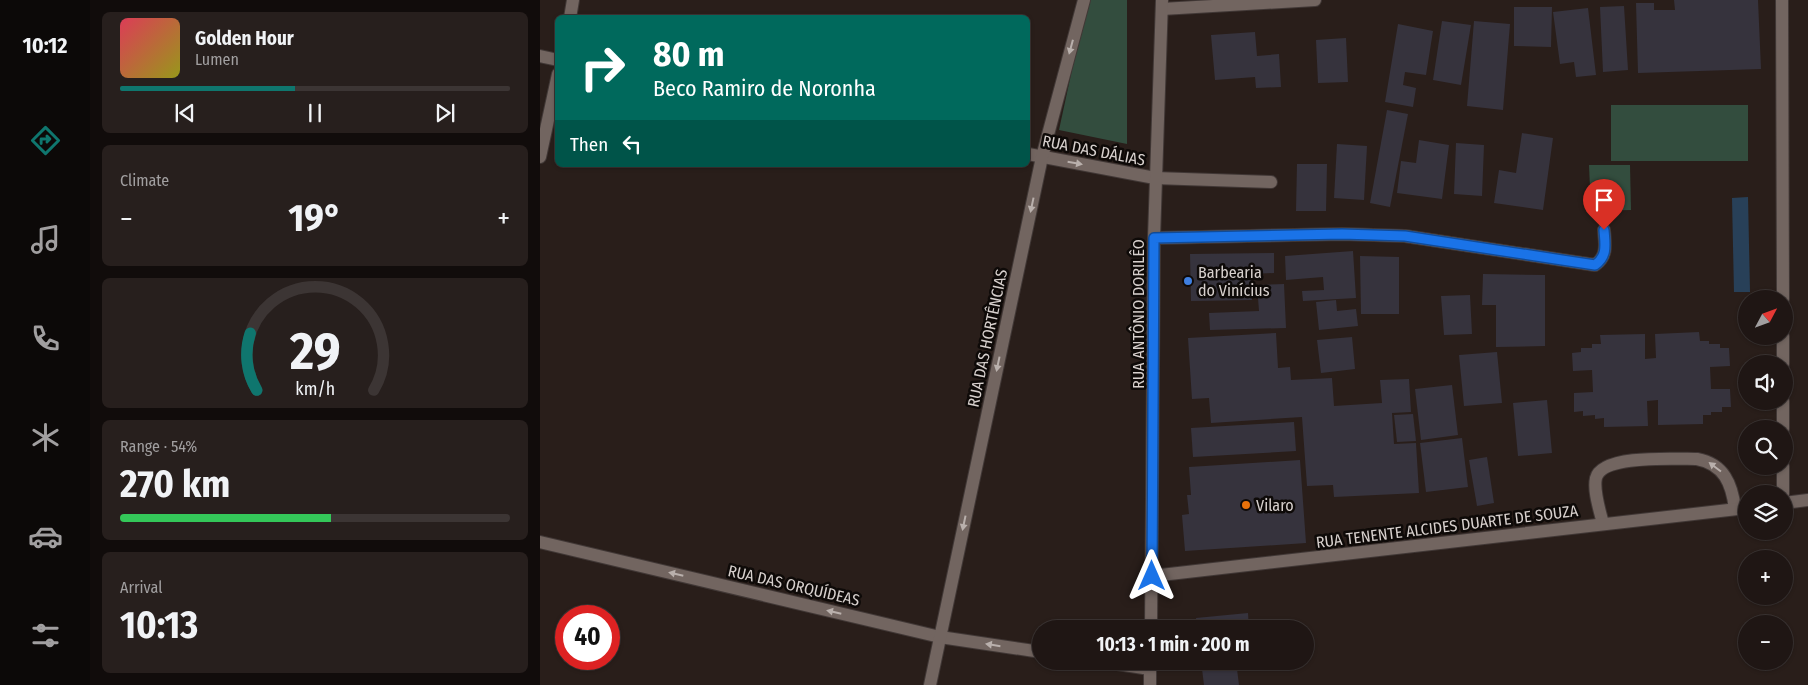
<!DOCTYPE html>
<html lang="en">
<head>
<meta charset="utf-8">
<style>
	body { margin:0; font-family:"Fira Sans Condensed",sans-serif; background:#271f1d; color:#f1f3f6; height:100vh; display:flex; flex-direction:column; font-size:19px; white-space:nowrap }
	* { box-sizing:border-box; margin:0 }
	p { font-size:16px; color:#a19fa0 }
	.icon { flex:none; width:28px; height:28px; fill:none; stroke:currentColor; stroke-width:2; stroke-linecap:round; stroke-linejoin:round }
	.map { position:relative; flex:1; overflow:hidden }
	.details { display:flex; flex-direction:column; gap:12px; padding:12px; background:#110c0b; width:450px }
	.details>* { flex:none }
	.banner { position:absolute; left:15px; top:15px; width:475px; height:152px; border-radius:8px; box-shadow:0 1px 4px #0004,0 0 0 1px #3c3534; background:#00695c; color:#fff; overflow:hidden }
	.needle { width:32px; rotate:49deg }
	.fabs { position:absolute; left:1198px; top:290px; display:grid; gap:10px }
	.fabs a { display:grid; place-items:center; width:55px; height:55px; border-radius:50%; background:#1f1614; box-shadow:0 1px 4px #0004,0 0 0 1px #3c3534; font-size:25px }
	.speed { position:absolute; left:15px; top:605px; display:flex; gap:10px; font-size:25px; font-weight:700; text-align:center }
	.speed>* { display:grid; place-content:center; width:65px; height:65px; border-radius:50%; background:#1f1614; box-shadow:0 1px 4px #0004,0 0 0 1px #3c3534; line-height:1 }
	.speed .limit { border:8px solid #d22; background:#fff; color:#111 }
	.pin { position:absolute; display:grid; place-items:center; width:42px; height:42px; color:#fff; margin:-51px -21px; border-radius:50% 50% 50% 0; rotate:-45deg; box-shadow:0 0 5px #0007 }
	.pin .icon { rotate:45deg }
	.me { position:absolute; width:55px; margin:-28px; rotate:0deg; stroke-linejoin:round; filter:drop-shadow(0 0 4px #0008) }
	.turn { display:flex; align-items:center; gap:18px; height:105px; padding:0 15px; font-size:22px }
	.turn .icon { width:65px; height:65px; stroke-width:2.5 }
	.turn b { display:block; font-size:35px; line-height:42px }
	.then { display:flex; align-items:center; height:48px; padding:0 15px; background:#0003; gap:10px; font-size:19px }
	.big { font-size:38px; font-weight:700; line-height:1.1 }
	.details .card { flex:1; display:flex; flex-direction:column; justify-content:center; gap:8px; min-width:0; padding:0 18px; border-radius:8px; background:#271f1d }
	.details .dial { align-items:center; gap:0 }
	.dial svg { height:130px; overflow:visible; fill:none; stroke:#3c3534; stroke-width:7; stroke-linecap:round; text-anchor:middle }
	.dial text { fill:#f1f3f6; stroke:none }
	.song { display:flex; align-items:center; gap:15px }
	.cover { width:60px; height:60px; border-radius:8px; background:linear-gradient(135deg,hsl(350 70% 55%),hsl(60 70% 35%)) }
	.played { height:5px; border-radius:2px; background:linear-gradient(90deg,#0f766e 45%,#3c3534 45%) }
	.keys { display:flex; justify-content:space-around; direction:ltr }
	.heat { display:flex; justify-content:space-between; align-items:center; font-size:28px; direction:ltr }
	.charge { height:8px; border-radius:4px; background:linear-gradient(90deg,#34c759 54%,#3c3534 0) }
	.trip { position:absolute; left:492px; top:620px; width:282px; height:50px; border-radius:25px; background:#1f1614; box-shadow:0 1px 4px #0004,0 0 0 1px #3c3534; font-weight:700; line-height:50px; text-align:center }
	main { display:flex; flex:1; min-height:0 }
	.tab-bar { display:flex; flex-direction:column; width:90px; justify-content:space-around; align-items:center; background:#0c0908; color:#a19fa0 }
	.tab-bar .icon { width:35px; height:35px }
	.tab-bar .current { color:#0f766e }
	.tab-bar b { font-size:22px; color:#f1f3f6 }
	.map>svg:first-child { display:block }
</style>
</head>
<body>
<main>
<nav class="tab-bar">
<b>10:12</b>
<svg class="icon current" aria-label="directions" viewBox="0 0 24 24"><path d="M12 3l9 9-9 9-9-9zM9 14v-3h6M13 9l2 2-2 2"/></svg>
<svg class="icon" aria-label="music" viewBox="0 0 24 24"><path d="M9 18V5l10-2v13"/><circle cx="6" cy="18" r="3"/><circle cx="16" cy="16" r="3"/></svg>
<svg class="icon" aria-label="phone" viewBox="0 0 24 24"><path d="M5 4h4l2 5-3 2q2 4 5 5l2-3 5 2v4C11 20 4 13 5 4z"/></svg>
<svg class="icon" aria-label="climate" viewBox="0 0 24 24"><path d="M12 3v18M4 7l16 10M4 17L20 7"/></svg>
<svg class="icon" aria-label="car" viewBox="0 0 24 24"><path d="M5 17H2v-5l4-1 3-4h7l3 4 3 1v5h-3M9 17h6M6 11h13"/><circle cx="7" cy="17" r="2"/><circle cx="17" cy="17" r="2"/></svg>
<svg class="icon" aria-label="filters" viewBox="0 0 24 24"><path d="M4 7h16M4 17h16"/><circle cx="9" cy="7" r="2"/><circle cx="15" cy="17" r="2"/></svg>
</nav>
<section class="details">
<div class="card">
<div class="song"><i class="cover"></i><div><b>Golden Hour</b><p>Lumen</p></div></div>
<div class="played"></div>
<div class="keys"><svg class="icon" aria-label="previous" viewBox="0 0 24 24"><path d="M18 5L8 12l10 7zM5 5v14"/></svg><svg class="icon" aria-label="pause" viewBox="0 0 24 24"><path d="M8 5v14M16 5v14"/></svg><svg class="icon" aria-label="next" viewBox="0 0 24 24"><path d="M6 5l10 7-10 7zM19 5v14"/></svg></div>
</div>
<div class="card"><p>Climate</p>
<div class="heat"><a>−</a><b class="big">19°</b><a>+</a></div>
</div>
<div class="card dial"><svg viewBox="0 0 100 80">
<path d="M14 69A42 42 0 1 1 86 69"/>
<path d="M14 69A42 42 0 0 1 10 34" stroke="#0f766e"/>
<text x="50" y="56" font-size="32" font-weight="700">29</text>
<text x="50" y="72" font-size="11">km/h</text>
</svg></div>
<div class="card"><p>Range · 54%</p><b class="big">270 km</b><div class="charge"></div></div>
<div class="card"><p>Arrival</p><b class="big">10:13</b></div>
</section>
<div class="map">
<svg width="1268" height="685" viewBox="0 0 1268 685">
	<rect width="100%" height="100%" fill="#291e1a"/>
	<g fill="#334d3e">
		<polygon points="547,0 587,0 587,144 519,130"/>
		<rect x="1071" y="105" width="137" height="56"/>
		<polygon points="1049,165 1090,165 1091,210 1051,211"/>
	</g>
	<polygon fill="#284058" points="1208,197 1210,292 1194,292 1192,198"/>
	<g fill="#36333d">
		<polygon points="1134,0 1218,0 1221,69 1098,73 1096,3 1114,3 1114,10 1135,10"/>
		<polygon points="1084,6 1088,70 1063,72 1060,7"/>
		<polygon points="974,7 1012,7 1011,47 974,46"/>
		<polygon points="1048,8 1056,75 1036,77 1034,62 1020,64 1013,12"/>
		<polygon points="902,21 931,25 921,85 893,80"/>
		<polygon points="934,21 970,24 963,110 927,106"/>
		<polygon points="858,24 893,31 886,75 865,72 863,85 876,88 873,107 845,102"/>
		<polygon points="715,32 717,56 739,54 741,87 716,88 715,77 675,80 671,35"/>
		<polygon points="806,38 808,82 778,83 776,40"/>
		<polygon points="847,110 868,114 850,207 830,203"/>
		<polygon points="982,133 1013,138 1003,210 954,203 959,170 976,173"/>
		<polygon points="879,140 909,145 902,199 857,193 861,161 876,163"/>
		<polygon points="916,143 944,145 942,196 914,194"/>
		<polygon points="797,144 827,146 824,200 794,198"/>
		<polygon points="757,164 787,164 786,211 756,211"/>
		<polygon points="813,251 816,298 763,301 762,291 784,290 783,277 746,280 745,256"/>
		<polygon points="734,253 734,273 711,274 712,300 651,301 650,254"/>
		<polygon points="820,256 859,257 859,314 821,314"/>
		<polygon points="943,274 1005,275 1005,346 956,347 956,305 942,305"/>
		<polygon points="744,284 746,328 670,330 669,313 719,311 717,285"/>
		<polygon points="930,295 932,334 904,335 901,296"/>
		<polygon points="796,300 797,311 816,309 818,326 779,330 776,302"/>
		<polygon points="1159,332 1160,341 1169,341 1169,344 1180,344 1180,348 1189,348 1190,366 1170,367 1171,389 1190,389 1191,407 1182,407 1182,412 1171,412 1171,415 1163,415 1163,424 1118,425 1118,400 1107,401 1108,426 1064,427 1064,418 1055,419 1055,415 1043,416 1043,411 1034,412 1034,393 1053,392 1052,370 1033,371 1032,353 1041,352 1041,348 1052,348 1052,344 1061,344 1060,335 1105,334 1105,359 1116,358 1115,334"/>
		<polygon points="736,333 738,368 750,367 751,380 792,378 794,406 842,403 840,380 869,379 871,412 852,413 854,444 876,443 879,493 794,497 793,485 767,486 762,417 671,423 669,398 652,399 648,338"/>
		<polygon points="812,337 815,369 781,373 777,340"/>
		<polygon points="957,352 962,403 924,406 919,355"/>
		<polygon points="912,385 918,435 881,440 875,389"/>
		<polygon points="1007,400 1012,453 978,456 973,403"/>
		<polygon points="873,414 876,441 857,442 854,415"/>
		<polygon points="754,422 756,451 653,457 651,428"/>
		<polygon points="922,438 928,487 886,492 880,443"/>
		<polygon points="947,457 954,503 937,506 929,460"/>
		<polygon points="760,460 766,543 645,551 642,515 649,514 647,495 651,495 649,467"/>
		<polygon points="708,613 709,629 657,629 656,618"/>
		<polygon points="661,661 696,661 699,685 664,685"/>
	</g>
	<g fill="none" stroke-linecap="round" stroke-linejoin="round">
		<g stroke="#413836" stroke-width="14">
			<g id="service">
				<polyline points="615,178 731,182"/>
				<path d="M1063,524C1060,511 1053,491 1056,478C1062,454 1136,459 1157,459C1184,464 1192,484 1195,509"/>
			</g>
		</g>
		<g stroke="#413836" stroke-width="14">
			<g id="minor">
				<polyline points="1242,0 1243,299"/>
				<polyline points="622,9 775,0"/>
				<polyline points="30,18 33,0"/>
				<polyline points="0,56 18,60"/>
				<polyline points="488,154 615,178"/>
				<polyline points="0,157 18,74"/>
				<path d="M614,238L802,234L865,236L1055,265C1068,256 1065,244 1064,230"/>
				<polyline points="1243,336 1243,364"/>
				<polyline points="1243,401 1243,429"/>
				<polyline points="1243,466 1243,494"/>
				<polyline points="1244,503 1268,500"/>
				<polyline points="0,542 400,637 501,652"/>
				<polyline points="612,576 1206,508"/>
				<polyline points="558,661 610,669"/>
				<polyline points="390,685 502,157 544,0"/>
			</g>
		</g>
		<g stroke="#413836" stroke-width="14">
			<g id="tertiary">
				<polyline points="611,629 614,238 622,0"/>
				<polyline points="610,685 610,661"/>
			</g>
		</g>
		<use href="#service" stroke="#726560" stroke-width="12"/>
		<use href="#minor" stroke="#726560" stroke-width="12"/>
		<use href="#tertiary" stroke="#726560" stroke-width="12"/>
	</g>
	<defs><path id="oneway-solid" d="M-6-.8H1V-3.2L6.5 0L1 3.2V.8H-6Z" transform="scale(1.25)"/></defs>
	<g fill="#b9b0ac">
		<use href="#oneway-solid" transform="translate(531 47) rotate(105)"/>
		<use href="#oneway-solid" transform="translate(535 163) rotate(10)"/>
		<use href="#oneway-solid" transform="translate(492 205) rotate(102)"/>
		<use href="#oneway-solid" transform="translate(458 364) rotate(102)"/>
		<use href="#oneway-solid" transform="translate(1175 467) rotate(-143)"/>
		<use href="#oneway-solid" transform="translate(424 523) rotate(102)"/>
		<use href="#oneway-solid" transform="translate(136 574) rotate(-167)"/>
		<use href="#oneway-solid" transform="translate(294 612) rotate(-167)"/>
		<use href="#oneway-solid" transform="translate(453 645) rotate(-171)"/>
	</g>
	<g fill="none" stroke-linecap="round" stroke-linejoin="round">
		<g stroke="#114b97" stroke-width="12">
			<path id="route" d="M612,576L614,238L802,234L865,236L1055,265C1068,256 1065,244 1064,230"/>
		</g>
		<use href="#route" stroke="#1a73e8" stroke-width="9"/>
	</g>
	<circle fill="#3f7fe0" stroke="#0e0a08" stroke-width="2" cx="648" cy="281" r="5"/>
	<circle fill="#e8710a" stroke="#0e0a08" stroke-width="2" cx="706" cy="505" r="5"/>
	<g text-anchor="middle" stroke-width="5" stroke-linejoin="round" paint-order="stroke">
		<g font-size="16" fill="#d7d0cd" stroke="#0e0a08">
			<text transform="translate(554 150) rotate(11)" y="6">RUA DAS DÁLIAS</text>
			<text transform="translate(598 314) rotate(-90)" y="6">RUA ANTÔNIO DORILÊO</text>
			<text transform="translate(447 338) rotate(-78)" y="6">RUA DAS HORTÊNCIAS</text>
			<text transform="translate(907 526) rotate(-7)" y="6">RUA TENENTE ALCIDES DUARTE DE SOUZA</text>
			<text transform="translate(254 585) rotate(13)" y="6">RUA DAS ORQUÍDEAS</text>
		</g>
		<g font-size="16" fill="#d7d0cd" stroke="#0e0a08" text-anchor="start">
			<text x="658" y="278">Barbearia<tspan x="658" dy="18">do Vinícius</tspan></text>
			<text x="716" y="511">Vilaro</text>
		</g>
	</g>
</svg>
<div class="fabs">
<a><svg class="needle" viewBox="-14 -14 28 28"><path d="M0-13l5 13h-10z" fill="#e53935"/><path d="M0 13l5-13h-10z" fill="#a19fa0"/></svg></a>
<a><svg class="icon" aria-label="sound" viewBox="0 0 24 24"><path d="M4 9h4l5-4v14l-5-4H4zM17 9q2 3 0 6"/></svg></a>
<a><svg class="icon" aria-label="search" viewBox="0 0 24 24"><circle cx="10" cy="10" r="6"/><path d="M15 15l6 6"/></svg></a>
<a><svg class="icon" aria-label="layers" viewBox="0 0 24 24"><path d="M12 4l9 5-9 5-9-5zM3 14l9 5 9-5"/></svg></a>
<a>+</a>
<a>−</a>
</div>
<div class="speed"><div class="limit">40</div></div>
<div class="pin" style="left:1064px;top:230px;background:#d93025"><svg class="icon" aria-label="arrive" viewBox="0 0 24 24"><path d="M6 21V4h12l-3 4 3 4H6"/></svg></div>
<svg class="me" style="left:612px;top:576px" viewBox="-20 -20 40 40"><path d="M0-17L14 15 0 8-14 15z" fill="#1a73e8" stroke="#fff" stroke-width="4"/></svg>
<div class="trip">10:13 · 1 min · 200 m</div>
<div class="banner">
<div class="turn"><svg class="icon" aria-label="right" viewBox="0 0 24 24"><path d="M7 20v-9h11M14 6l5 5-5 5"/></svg><div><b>80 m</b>Beco Ramiro de Noronha</div></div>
<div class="then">Then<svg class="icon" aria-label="left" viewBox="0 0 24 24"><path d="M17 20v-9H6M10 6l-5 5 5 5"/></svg></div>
</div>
</div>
</main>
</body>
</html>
